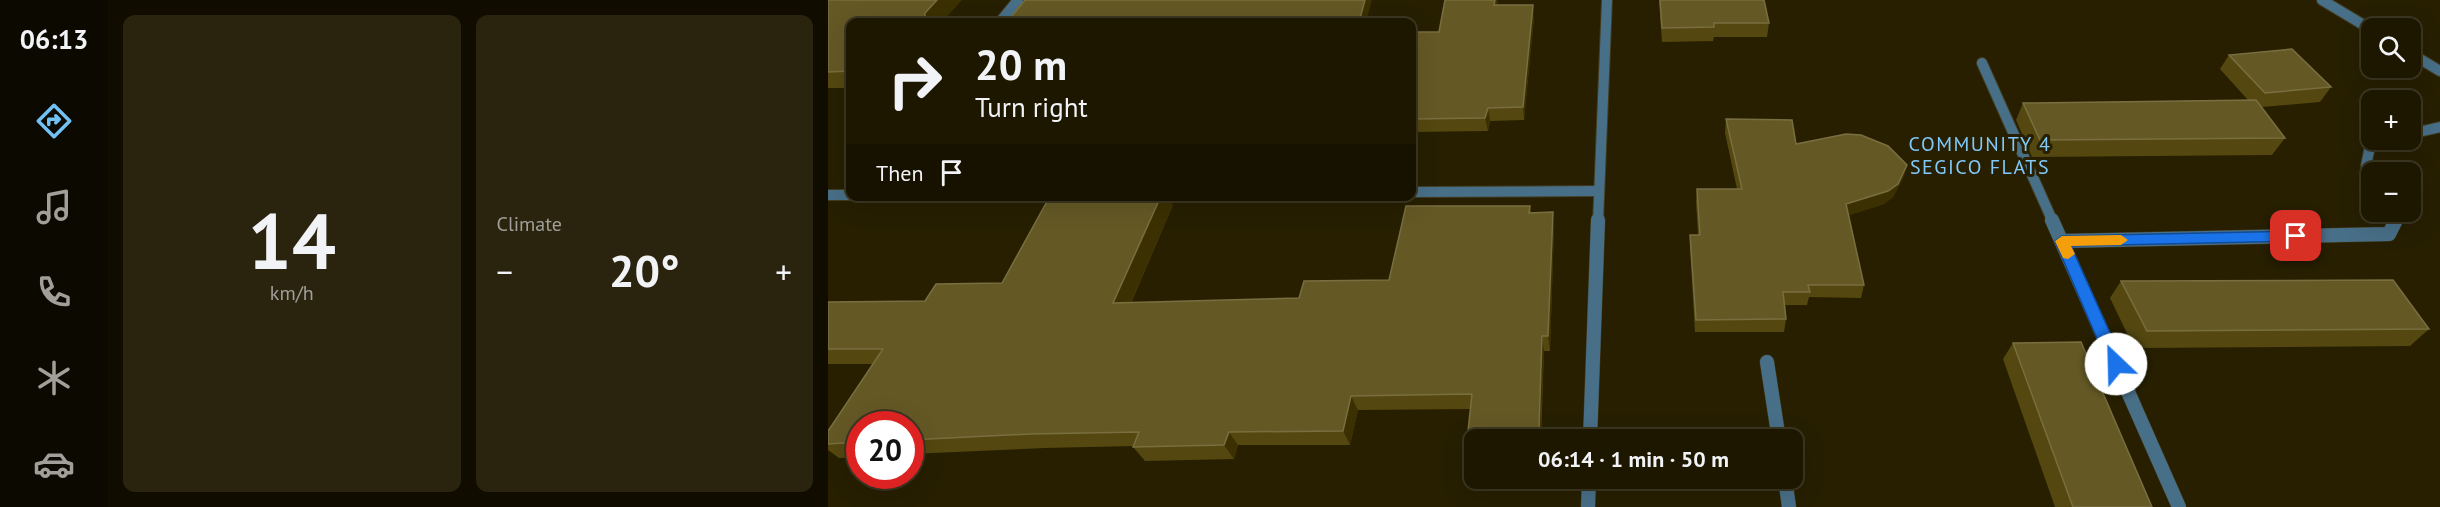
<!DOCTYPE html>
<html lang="en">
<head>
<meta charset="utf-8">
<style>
	body { margin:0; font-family:"PT Sans",sans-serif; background:#2a240f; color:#f1f3f6; height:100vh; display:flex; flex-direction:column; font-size:22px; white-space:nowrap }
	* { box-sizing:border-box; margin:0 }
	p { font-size:20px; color:#a09f99 }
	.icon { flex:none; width:33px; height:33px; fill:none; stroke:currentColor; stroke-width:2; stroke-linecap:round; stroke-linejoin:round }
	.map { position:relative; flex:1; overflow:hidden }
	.details { display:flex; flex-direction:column; gap:15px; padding:15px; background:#100d00; width:720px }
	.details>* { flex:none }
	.hud { position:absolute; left:18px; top:18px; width:570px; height:183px; border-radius:12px; box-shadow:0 6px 24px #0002,0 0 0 2px #3b3622; background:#1d1700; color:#f1f3f6; overflow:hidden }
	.controls { position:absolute; left:1533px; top:18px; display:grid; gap:12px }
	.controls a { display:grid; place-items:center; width:60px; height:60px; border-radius:12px; background:#1d1700; box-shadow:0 6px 24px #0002,0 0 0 2px #3b3622; font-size:30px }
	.speed { position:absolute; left:18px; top:411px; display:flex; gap:12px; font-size:30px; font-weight:700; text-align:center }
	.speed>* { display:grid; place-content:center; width:78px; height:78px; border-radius:50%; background:#1d1700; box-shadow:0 6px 24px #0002,0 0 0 2px #3b3622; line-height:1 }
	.speed .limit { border:9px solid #d22; background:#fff; color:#111 }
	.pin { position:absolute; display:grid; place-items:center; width:51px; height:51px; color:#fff; margin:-26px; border-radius:12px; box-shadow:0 3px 9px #0006 }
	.me { position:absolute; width:66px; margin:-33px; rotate:336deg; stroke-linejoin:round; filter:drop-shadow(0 0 4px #0008) }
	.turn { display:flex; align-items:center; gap:21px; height:126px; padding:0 30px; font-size:27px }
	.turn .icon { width:78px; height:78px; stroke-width:2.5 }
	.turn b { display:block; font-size:42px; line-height:51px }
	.then { display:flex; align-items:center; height:57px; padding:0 30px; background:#0003; gap:12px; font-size:22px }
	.big { font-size:45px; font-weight:600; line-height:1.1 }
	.details .card { flex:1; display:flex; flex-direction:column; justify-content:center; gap:9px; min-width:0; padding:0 21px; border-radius:12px; background:#2a240f }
	.details .dial { align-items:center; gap:0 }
	.dial b { font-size:78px; line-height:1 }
	.heat { display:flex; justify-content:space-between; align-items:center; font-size:33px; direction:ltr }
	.details .tiles { flex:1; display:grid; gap:15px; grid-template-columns:repeat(2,1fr) }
	.trip { position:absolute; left:636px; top:429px; width:339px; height:60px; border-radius:12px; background:#1d1700; box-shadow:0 6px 24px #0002,0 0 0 2px #3b3622; font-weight:600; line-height:60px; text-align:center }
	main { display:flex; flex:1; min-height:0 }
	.tab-bar { display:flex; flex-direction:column; width:108px; justify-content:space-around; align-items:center; background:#0c0900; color:#a09f99 }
	.tab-bar .icon { width:42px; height:42px }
	.tab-bar .current { color:#71c1f5 }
	.tab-bar b { font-size:27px; color:#f1f3f6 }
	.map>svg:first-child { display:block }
</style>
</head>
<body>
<main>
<nav class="tab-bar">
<b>06:13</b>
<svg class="icon current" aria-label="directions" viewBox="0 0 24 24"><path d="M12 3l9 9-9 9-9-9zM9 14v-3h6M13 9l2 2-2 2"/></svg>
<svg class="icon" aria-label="music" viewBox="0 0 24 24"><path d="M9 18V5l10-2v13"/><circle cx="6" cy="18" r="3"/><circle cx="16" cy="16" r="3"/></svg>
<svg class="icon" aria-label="phone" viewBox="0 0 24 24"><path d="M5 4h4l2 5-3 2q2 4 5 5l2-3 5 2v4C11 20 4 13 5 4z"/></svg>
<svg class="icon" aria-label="climate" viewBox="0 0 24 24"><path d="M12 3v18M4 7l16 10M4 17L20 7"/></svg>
<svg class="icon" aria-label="car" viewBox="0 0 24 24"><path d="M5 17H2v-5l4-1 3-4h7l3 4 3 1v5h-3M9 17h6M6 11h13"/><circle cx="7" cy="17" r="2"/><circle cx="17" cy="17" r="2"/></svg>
</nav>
<section class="details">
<div class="tiles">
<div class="card dial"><b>14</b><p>km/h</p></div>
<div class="card"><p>Climate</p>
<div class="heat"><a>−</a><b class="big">20°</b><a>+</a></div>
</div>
</div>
</section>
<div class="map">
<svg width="1612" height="507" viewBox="0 0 1612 507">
	<rect width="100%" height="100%" fill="#271f00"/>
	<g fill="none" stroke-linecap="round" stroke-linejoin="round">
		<g stroke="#423b1d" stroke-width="12">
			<g id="service-far1">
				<polyline points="1154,63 1225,222"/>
				<polyline points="1582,134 1612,127"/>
				<polyline points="1544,175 1538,166 1542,146 1563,140"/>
				<polyline points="1566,212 1569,218 1567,222"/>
			</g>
		</g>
		<g stroke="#423b1d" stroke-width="15">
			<g id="service">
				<polyline points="1224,220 1351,507"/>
				<polyline points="1234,241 1561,234 1568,220"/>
				<polyline points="939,362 951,440"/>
				<polyline points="957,478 961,507"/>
			</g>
		</g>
		<g stroke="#423b1d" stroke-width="12">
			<g id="minor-far1">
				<polyline points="1494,0 1544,30"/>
				<polyline points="172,22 190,0"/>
				<polyline points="1582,53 1612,71"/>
				<polyline points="584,192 771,191"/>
				<polyline points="0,195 22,195"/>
				<polyline points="770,222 779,0"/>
			</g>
		</g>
		<g stroke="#423b1d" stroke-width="15">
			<g id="minor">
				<polyline points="762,440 770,220"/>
				<polyline points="760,507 761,478"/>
			</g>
		</g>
		<use href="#service-far1" stroke="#486f88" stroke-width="10"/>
		<use href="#service" stroke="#486f88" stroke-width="14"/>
		<use href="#minor-far1" stroke="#486f88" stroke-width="10"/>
		<use href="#minor" stroke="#486f88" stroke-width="14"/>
	</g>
	<g fill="#544810">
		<polygon points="0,0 114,22 22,22 22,88 0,88"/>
		<polygon points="831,0 936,0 941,23 939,37 886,37 885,41 834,42"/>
		<polygon points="670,5 706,17 696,120 662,121 660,131 584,132 584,32 611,32"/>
		<polygon points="1401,55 1503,87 1492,102 1434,107 1457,138 1444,155 1204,157 1188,120 1195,103 1420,100 1392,69"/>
		<polygon points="898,119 968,144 1079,165 1075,178 1065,197 1056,204 1021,215 1036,285 1033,298 981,297 979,305 957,305 958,319 956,332 867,332 862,248 862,235 870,235 868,202 869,189 909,189 897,133"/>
		<polygon points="345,205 303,303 471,298 561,280 702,206 703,213 726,227 722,351 716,351 713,440 646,440 646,444 644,445 640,431 643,409 530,410 522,445 410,445 406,459 317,461 305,447 306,446 217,448 82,454 82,424 32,424 32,457 11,458 0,450 0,431 45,364 0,364 0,302 97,301 174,283"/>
		<polygon points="1293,281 1601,329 1582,346 1306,348 1282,298"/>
		<polygon points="1185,343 1324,507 1227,507 1175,359"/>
	</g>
	<g fill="#3b3001">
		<polygon points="109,0 134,0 114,22 99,22 97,19 97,13"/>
		<polygon points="537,0 544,0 538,22 531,22"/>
		<polygon points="667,0 670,0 668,18 666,5"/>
		<polygon points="705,5 706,17 696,120 695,107"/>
		<polygon points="660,108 662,121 660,131 657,118"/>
		<polygon points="1079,165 1075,178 1065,197 1056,204 1015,217 1018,204"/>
		<polygon points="333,196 340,196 345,205 296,318 285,303"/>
		<polygon points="725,212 726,227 722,351 720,336"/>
		<polygon points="714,336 716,351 712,440 711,429"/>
		<polygon points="523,396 530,410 522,445 515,431"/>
		<polygon points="401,432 410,445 406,459 396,445"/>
	</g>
	<g fill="#645925" stroke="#796e40" stroke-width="1.5">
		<polygon points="0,0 109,0 97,13 97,19 91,20 88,22 22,22 22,71 0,72"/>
		<polygon points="197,0 537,0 531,22 179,22"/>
		<polygon points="617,0 667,0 666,5 705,5 695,107 660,108 657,118 584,119 584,32 611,32"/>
		<polygon points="832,0 936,0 941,23 886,23 886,27 834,28"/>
		<polygon points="1464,49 1503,87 1437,93 1401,55"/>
		<polygon points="1428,100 1457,138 1212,140 1195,103"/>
		<polygon points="898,119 964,120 968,144 1018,134 1033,135 1060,146 1079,165 1070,184 1060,191 1018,204 1036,285 980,285 982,292 955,292 958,319 868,320 862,235 872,235 869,189 914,189"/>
		<polygon points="222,196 333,196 285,303 471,298 476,281 561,280 578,206 702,206 701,213 725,212 720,336 714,336 711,429 640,431 644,394 523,396 515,431 401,432 396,445 305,447 311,432 202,434 82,440 82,424 32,424 32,442 0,444 0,431 55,349 0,349 0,302 97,301 108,284 174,283"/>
		<polygon points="1565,280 1601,329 1319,331 1293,281"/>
		<polygon points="1253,342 1324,507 1245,507 1185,343"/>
	</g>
	<polygon fill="#1a73e8" stroke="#114b97" stroke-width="1.5" points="1468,231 1474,236 1468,241 1243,246 1296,364 1293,368 1288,370 1283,368 1280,364 1227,241 1234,236"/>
	<polygon fill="#f59e0b" points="1293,235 1300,240 1293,245 1243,246 1247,254 1240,259 1235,258 1227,241 1234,236"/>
	<g text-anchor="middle" stroke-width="6" stroke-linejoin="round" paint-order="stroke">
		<g font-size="20" letter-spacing="1.5" fill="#80c9f9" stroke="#271f00">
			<text x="1152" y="151">COMMUNITY 4<tspan x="1152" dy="23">SEGICO FLATS</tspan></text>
		</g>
	</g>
</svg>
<div class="controls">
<a><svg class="icon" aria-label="search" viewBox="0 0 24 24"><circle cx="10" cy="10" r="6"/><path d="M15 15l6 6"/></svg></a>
<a>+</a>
<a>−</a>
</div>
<div class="speed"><div class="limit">20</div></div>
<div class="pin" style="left:1468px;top:236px;background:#d93025"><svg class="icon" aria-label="arrive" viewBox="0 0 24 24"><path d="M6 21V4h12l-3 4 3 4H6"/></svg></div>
<svg class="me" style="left:1288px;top:364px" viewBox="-20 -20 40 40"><circle r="19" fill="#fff"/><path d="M0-13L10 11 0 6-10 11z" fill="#1a73e8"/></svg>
<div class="trip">06:14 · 1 min · 50 m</div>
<div class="hud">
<div class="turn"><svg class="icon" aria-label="right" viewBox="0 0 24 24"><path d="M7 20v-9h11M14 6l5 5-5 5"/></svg><div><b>20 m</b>Turn right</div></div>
<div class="then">Then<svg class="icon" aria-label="arrive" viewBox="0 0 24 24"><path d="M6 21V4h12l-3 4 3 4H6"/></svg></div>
</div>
</div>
</main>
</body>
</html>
